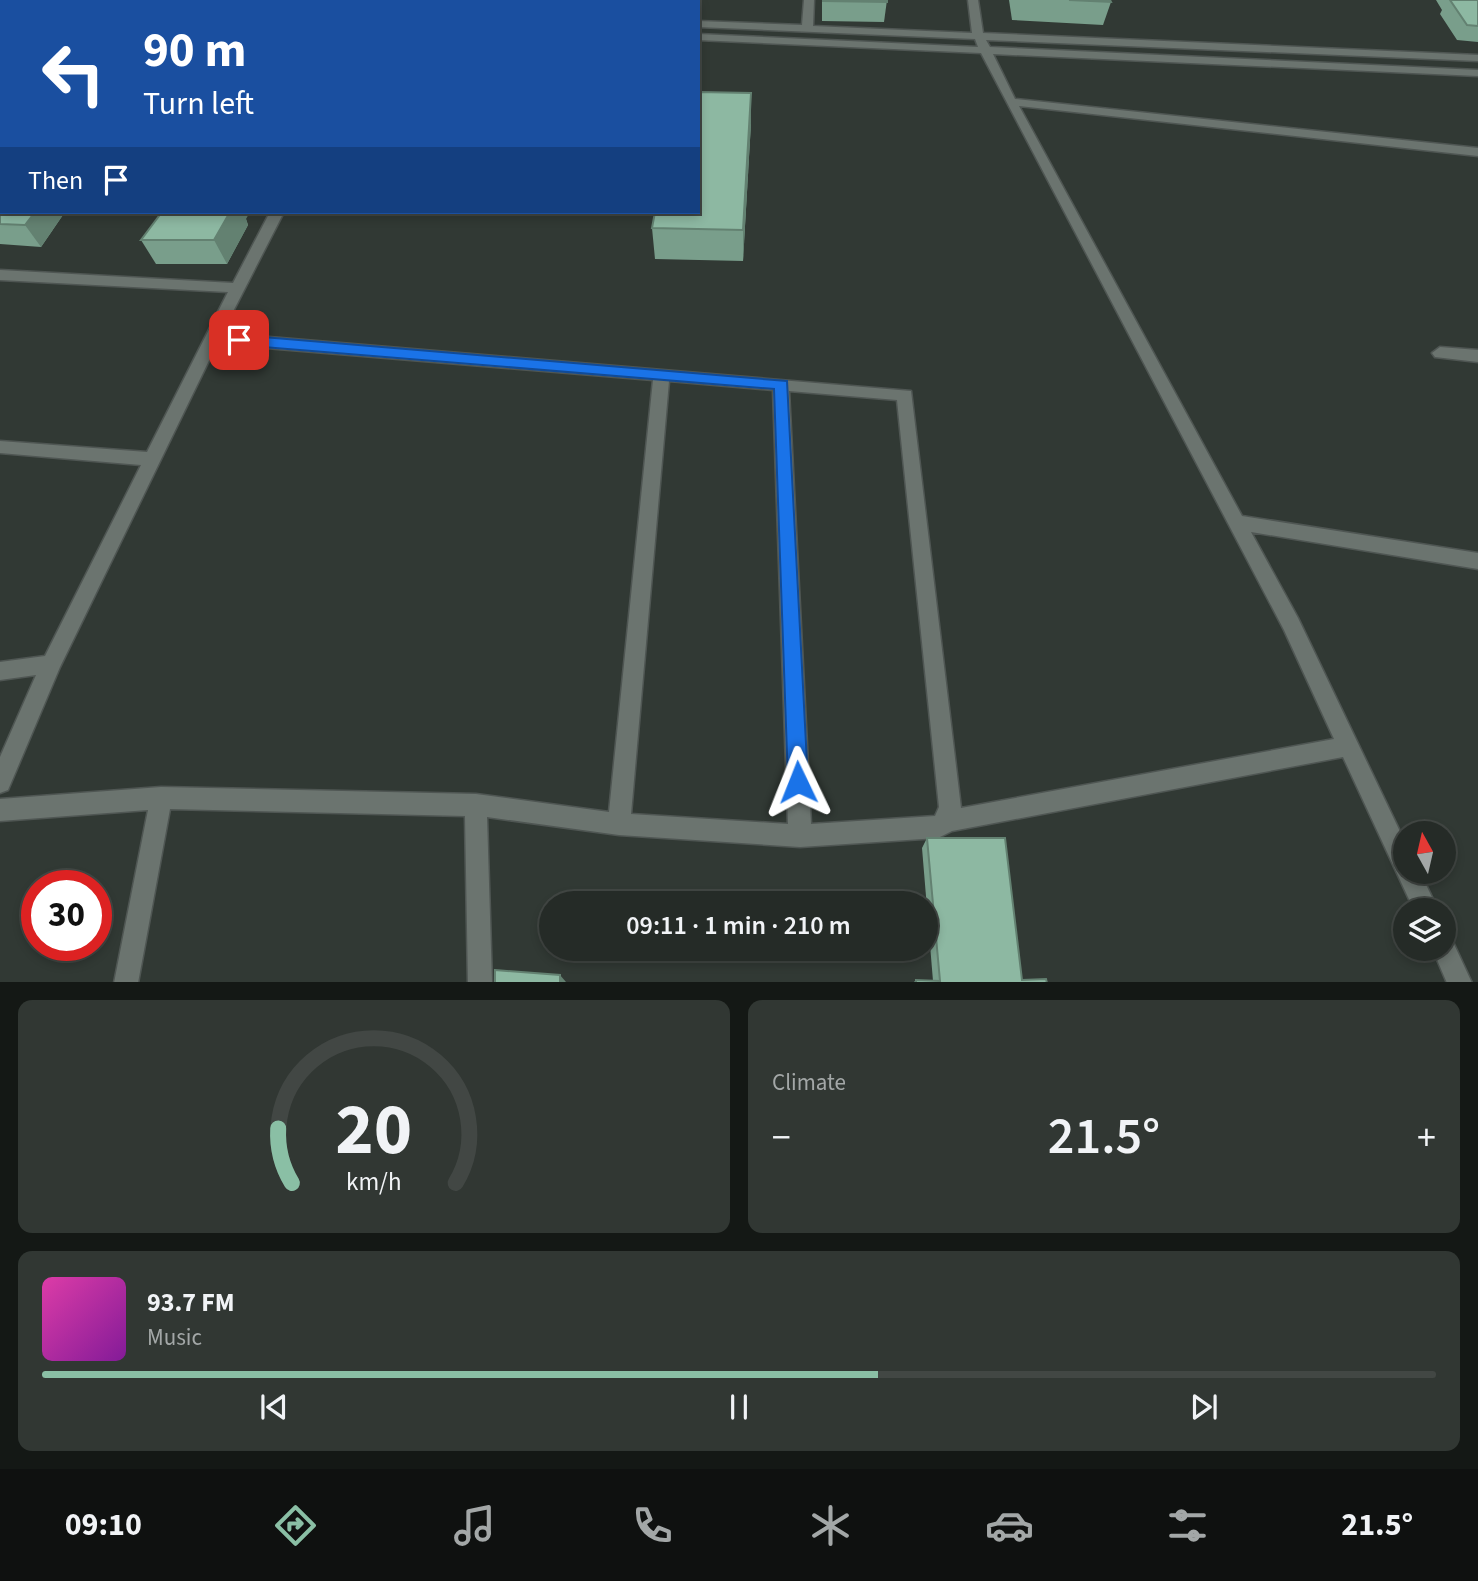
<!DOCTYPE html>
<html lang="en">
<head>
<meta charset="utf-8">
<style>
	body { margin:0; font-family:"Source Sans 3",sans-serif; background:#313733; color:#f1f3f6; height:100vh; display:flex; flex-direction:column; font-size:26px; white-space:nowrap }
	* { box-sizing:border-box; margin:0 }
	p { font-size:23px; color:#a3a7a7 }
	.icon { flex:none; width:38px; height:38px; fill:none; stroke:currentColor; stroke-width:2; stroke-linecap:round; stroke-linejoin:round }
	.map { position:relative; height:982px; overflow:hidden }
	.sheet { display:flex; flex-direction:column; gap:18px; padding:18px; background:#141815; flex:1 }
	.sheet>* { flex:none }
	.banner { position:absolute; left:0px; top:0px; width:700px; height:214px; box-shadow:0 4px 10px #0003,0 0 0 2px #424744; background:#1a4fa0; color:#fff; overflow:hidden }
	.needle { width:46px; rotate:352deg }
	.buttons { position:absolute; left:1393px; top:821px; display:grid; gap:14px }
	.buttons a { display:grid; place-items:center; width:63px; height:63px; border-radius:50%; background:#252b27; box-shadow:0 4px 10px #0003,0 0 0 2px #424744; font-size:35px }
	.speed { position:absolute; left:21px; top:870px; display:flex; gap:14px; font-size:35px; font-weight:700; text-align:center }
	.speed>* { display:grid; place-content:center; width:91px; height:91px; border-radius:50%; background:#252b27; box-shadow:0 4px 10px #0003,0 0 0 2px #424744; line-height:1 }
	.speed .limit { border:10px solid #d22; background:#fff; color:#111 }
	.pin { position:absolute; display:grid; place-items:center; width:60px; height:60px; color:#fff; margin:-30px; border-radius:14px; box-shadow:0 4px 10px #0006 }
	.me { position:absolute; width:77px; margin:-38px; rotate:358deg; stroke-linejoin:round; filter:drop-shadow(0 0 5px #0008) }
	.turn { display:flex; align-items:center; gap:24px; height:147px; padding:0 28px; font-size:32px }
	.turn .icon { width:91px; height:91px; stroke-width:2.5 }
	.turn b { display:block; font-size:49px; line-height:60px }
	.then { display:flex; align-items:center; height:66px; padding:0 28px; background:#0003; gap:14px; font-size:26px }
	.big { font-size:52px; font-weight:600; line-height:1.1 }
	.sheet .card { flex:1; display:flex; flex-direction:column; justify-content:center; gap:10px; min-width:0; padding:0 24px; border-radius:14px; background:#313733 }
	.sheet .dial { align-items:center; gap:0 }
	.dial svg { height:182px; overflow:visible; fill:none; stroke:#424744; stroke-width:7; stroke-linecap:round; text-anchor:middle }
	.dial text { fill:#f1f3f6; stroke:none }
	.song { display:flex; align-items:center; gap:21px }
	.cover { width:84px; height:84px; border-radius:10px; background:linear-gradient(135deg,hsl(320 70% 55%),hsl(290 70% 35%)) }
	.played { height:7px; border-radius:4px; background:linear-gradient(90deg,#8abfa5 60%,#424744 60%) }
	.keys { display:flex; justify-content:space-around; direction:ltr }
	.heat { display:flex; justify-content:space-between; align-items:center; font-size:38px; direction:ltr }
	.sheet .tiles { flex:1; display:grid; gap:18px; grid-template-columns:1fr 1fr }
	.card:last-child { grid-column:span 2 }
	.trip { position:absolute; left:539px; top:891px; width:399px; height:70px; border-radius:35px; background:#252b27; box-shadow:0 4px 10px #0003,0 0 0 2px #424744; font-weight:600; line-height:70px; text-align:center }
	.tabs { display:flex; height:112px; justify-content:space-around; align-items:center; background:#0f1110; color:#a3a7a7 }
	.tabs .icon { width:49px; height:49px }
	.tabs .active { color:#8abfa5 }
	.tabs b { font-size:32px; color:#f1f3f6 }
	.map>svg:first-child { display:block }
</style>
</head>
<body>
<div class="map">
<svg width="1478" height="983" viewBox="0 0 1478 983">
	<rect width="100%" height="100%" fill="#313934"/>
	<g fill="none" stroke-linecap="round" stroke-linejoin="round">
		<g stroke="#4f5653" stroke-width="3">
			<g id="minor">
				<polygon points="35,0 91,0 92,2 36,2"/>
				<polygon points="383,0 393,0 382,2"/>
				<polygon points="526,0 536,0 525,2"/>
				<path d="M804,0H814L813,26L972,33L968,0H978L983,33L1478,55V61L986,40L990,47L1478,70V76L993,54L1015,99L1478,148V156L1019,106L1242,516L1478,553V569L1251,532L1298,618L1405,842V872H1420L1438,910H1414L1343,757L952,831L938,838L800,847L619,835L487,817L492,983H468L465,816L170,809L138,983H114L148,810L0,821V799L161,787L476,794L609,812L653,380L217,344L60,667L8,790L0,793V757L36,675L0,680V662L45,656L141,465L0,453V441L147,452L228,292L0,280V270L233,283L270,212H284L222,333L911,391L961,808L1334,739L1284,630L981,53L698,40V34L978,47L975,39L698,27V21L802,25ZM669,381L773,390L788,824L631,814ZM789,391L897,400L939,807L935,816L811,824Z"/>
				<rect x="0" y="8" width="2" height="6"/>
				<polygon points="0,68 2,68 0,77"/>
				<polygon points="1440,347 1478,350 1478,362 1435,357 1432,353"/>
				<polygon points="1444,936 1452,940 1472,983 1447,983 1432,948 1444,948"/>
			</g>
		</g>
		<use href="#minor" fill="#6b746f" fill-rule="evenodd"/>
	</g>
	<g fill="#799e8b">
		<polygon points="404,0 467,0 466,2"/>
		<polygon points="822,0 887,0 884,22 822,21"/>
		<polygon points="1009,0 1110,0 1111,2 1103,25 1012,20"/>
		<polygon points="1436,0 1478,0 1478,42 1457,40 1440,14 1442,10"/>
		<polygon points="0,110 65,212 41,247 0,244"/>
		<polygon points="751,123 743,261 655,259 652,228"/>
		<polygon points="246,219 248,225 227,264 156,264 141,240"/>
		<polygon points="927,838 1022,980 1047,983 913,983 916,980 933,981 922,848"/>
	</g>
	<g fill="#638171">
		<polygon points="169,0 195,0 194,2 167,2"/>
		<polygon points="361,0 380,0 379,2 360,2"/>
		<polygon points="751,93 751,123 743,261 743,230"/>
		<polygon points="35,212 65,212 41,247 25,225"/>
		<polygon points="230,212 250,212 246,219 248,225 227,264 214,240"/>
		<polygon points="560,975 566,982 566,983 560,983"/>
	</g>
	<g fill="#8db8a2" stroke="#638171" stroke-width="2">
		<polygon points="60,0 169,0 167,2 58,2"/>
		<polygon points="317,0 361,0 360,2 316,2"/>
		<polygon points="823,0 887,0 887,2 823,1"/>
		<polygon points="1069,0 1110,0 1111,2"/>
		<polygon points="1450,0 1478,0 1478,26 1467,25"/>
		<polygon points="698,92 751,93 743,230 652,228 655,212 698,212"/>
		<polygon points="0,110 2,110 2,212 35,212 25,225 0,224"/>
		<polygon points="162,212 230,212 214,240 141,240"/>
		<polygon points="927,838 1005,838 1022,980 1046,979 1047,983 916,983 916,980 940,981"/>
		<polygon points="495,970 560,975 560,983 495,983"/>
	</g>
	<polygon fill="#1a73e8" stroke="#114b97" stroke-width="2" points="239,335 787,381 808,782 805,789 798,792 791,789 788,782 774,389 239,345 232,340"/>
</svg>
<div class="buttons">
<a><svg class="needle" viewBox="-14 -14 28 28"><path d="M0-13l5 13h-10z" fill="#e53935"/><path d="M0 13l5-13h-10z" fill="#a3a7a7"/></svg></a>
<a><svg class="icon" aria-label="layers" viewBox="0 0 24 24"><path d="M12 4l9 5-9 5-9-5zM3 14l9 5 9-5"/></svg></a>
</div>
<div class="speed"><div class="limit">30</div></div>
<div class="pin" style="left:239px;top:340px;background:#d93025"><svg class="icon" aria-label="arrive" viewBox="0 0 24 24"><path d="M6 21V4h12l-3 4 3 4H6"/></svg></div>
<svg class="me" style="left:798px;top:782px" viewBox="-20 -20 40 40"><path d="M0-17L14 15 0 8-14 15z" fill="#1a73e8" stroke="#fff" stroke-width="4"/></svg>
<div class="trip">09:11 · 1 min · 210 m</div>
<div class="banner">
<div class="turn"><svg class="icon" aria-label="left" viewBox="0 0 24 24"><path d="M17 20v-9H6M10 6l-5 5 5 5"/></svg><div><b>90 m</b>Turn left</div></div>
<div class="then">Then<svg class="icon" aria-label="arrive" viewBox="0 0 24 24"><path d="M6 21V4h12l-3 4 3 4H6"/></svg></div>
</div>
</div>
<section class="sheet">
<div class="tiles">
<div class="card dial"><svg viewBox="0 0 100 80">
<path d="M14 69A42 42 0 1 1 86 69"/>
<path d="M14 69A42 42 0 0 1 8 45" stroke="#8abfa5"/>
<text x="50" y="56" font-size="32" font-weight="700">20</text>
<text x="50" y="72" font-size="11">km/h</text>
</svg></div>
<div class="card"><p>Climate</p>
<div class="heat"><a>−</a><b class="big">21.5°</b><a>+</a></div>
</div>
<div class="card">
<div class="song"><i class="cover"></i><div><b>93.7 FM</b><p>Music</p></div></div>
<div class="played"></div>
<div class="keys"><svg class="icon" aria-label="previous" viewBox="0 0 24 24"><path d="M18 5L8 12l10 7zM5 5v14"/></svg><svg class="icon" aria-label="pause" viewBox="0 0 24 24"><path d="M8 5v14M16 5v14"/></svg><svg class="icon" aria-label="next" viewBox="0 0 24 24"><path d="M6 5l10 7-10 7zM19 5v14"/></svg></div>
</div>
</div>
</section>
<nav class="tabs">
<b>09:10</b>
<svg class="icon active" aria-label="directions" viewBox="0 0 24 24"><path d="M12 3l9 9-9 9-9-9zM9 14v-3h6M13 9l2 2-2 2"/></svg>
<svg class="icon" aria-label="music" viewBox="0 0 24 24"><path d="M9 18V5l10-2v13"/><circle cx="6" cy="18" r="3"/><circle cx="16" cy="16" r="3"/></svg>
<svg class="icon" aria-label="phone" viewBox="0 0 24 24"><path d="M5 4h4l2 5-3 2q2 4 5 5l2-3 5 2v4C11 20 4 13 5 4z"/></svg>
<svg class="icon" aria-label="climate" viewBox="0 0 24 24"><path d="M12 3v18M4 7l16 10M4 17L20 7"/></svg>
<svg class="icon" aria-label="car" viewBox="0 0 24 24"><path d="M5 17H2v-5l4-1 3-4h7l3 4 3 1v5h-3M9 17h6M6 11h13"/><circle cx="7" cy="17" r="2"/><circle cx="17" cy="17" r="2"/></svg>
<svg class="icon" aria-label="filters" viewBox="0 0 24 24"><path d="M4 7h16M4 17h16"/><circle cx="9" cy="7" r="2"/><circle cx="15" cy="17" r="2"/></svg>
<b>21.5°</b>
</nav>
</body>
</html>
